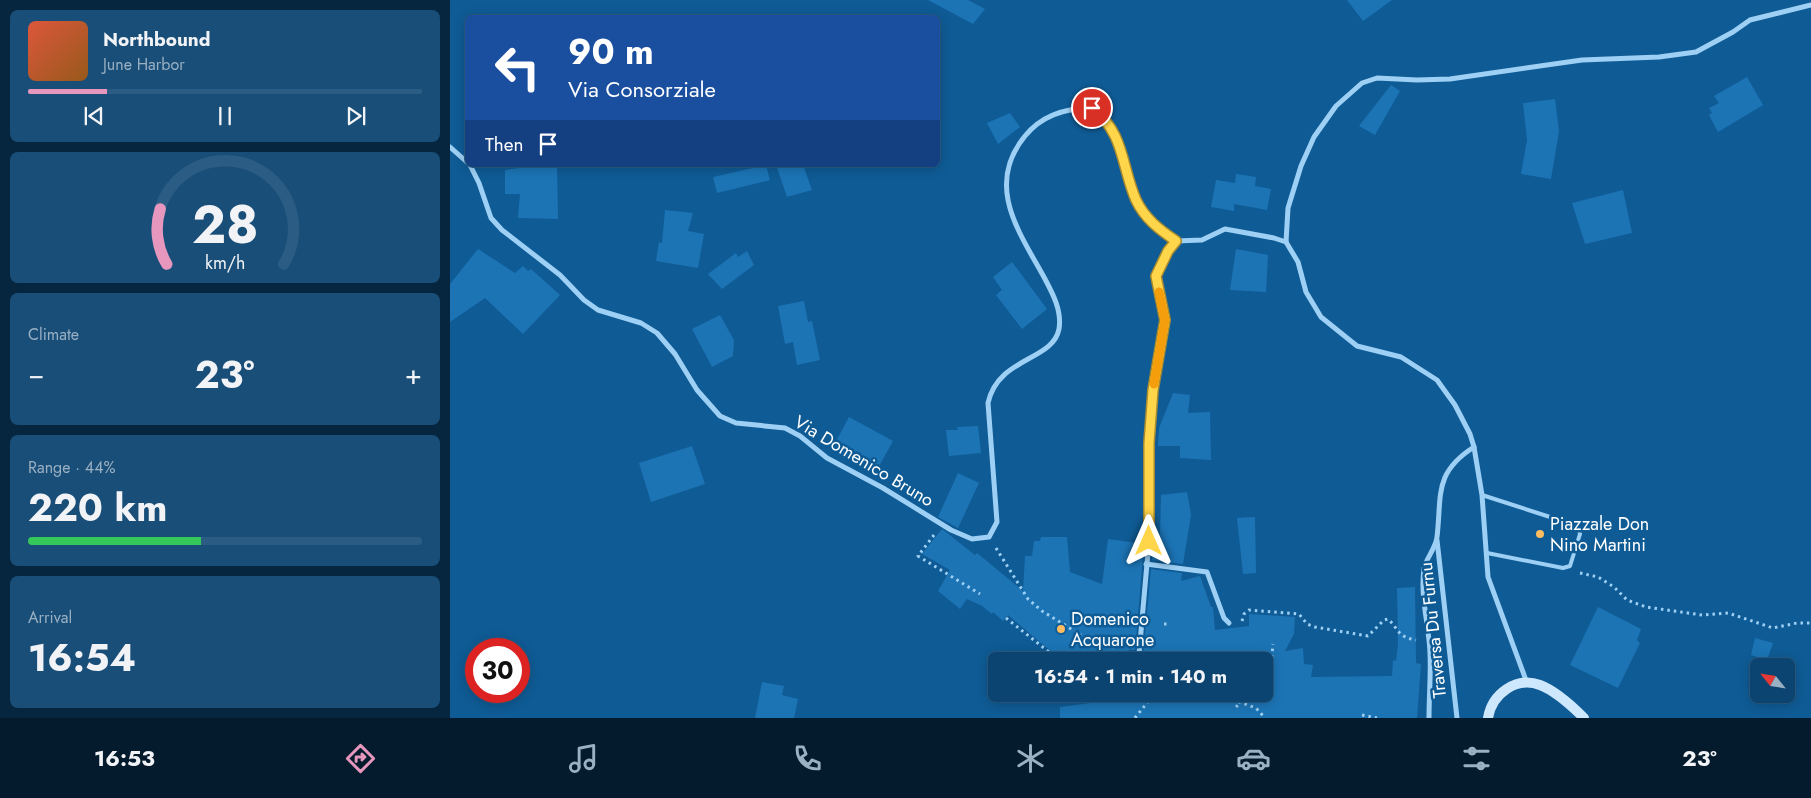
<!DOCTYPE html>
<html lang="en">
<head>
<meta charset="utf-8">
<style>
	body { margin:0; font-family:Jost,sans-serif; background:#194e78; color:#f1f3f6; height:100vh; display:flex; flex-direction:column; font-size:19px; white-space:nowrap }
	* { box-sizing:border-box; margin:0 }
	p { font-size:16px; color:#9ab0c3 }
	.icon { flex:none; width:28px; height:28px; fill:none; stroke:currentColor; stroke-width:2; stroke-linecap:round; stroke-linejoin:round }
	.map { position:relative; flex:1; overflow:hidden }
	.sheet { display:flex; flex-direction:column; gap:10px; padding:10px; background:#06253e; width:450px }
	.sheet>* { flex:none }
	.banner { position:absolute; left:15px; top:15px; width:475px; height:152px; border-radius:8px; box-shadow:0 2px 12px #0003,0 0 0 1px #2b5c83; background:#1a4fa0; color:#fff; overflow:hidden }
	.needle { width:32px; rotate:300deg }
	.tools { position:absolute; left:1300px; top:658px; display:grid; gap:10px }
	.tools a { display:grid; place-items:center; width:45px; height:45px; border-radius:8px; background:#0b4470; box-shadow:0 2px 12px #0003,0 0 0 1px #2b5c83; font-size:25px }
	.speed { position:absolute; left:15px; top:638px; display:flex; gap:10px; font-size:25px; font-weight:700; text-align:center }
	.speed>* { display:grid; place-content:center; width:65px; height:65px; border-radius:50%; background:#0b4470; box-shadow:0 2px 12px #0003,0 0 0 1px #2b5c83; line-height:1 }
	.speed .limit { border:8px solid #d22; background:#fff; color:#111 }
	.pin { position:absolute; display:grid; place-items:center; width:42px; height:42px; color:#fff; margin:-21px; border:2px solid #fff; border-radius:50%; box-shadow:0 1px 5px #0007 }
	.me { position:absolute; width:55px; margin:-28px; rotate:0deg; stroke-linejoin:round; filter:drop-shadow(0 0 4px #0008) }
	.turn { display:flex; align-items:center; gap:18px; height:105px; padding:0 20px; font-size:22px }
	.turn .icon { width:65px; height:65px; stroke-width:2.5 }
	.turn b { display:block; font-size:35px; line-height:42px }
	.then { display:flex; align-items:center; height:48px; padding:0 20px; background:#0003; gap:10px; font-size:19px }
	.big { font-size:38px; font-weight:700; line-height:1.1 }
	.sheet .tile { flex:1; display:flex; flex-direction:column; justify-content:center; gap:8px; min-width:0; padding:0 18px; border-radius:8px; background:#194e78 }
	.sheet .dial { align-items:center; gap:0 }
	.dial svg { height:130px; overflow:visible; fill:none; stroke:#2b5c83; stroke-width:7; stroke-linecap:round; text-anchor:middle }
	.dial text { fill:#f1f3f6; stroke:none }
	.song { display:flex; align-items:center; gap:15px }
	.cover { width:60px; height:60px; border-radius:8px; background:linear-gradient(135deg,hsl(10 70% 55%),hsl(30 70% 35%)) }
	.played { height:5px; border-radius:2px; background:linear-gradient(90deg,#e797bd 20%,#2b5c83 20%) }
	.keys { display:flex; justify-content:space-around; direction:ltr }
	.heat { display:flex; justify-content:space-between; align-items:center; font-size:28px; direction:ltr }
	.charge { height:8px; border-radius:4px; background:linear-gradient(90deg,#34c759 44%,#2b5c83 0) }
	.trip { position:absolute; left:538px; top:652px; width:285px; height:50px; border-radius:8px; background:#0b4470; box-shadow:0 2px 12px #0003,0 0 0 1px #2b5c83; font-weight:700; line-height:50px; text-align:center }
	.tab-bar { display:flex; height:80px; justify-content:space-around; align-items:center; background:#041b2d; color:#9ab0c3 }
	.tab-bar .icon { width:35px; height:35px }
	.tab-bar .selected { color:#e797bd }
	.tab-bar b { font-size:22px; color:#f1f3f6 }
	main { display:flex; flex:1; min-height:0 }
	.map>svg:first-child { display:block }
</style>
</head>
<body>
<main>
<section class="sheet">
<div class="tile">
<div class="song"><i class="cover"></i><div><b>Northbound</b><p>June Harbor</p></div></div>
<div class="played"></div>
<div class="keys"><svg class="icon" aria-label="previous" viewBox="0 0 24 24"><path d="M18 5L8 12l10 7zM5 5v14"/></svg><svg class="icon" aria-label="pause" viewBox="0 0 24 24"><path d="M8 5v14M16 5v14"/></svg><svg class="icon" aria-label="next" viewBox="0 0 24 24"><path d="M6 5l10 7-10 7zM19 5v14"/></svg></div>
</div>
<div class="tile dial"><svg viewBox="0 0 100 80">
<path d="M14 69A42 42 0 1 1 86 69"/>
<path d="M14 69A42 42 0 0 1 10 35" stroke="#e797bd"/>
<text x="50" y="56" font-size="32" font-weight="700">28</text>
<text x="50" y="72" font-size="11">km/h</text>
</svg></div>
<div class="tile"><p>Climate</p>
<div class="heat"><a>−</a><b class="big">23°</b><a>+</a></div>
</div>
<div class="tile"><p>Range · 44%</p><b class="big">220 km</b><div class="charge"></div></div>
<div class="tile"><p>Arrival</p><b class="big">16:54</b></div>
</section>
<div class="map">
<svg width="1361" height="718" viewBox="0 0 1361 718">
	<rect width="100%" height="100%" fill="#0f5b95"/>
	<g fill="#1c74b5">
		<polygon points="478,0 518,0 535,9 523,24"/>
		<polygon points="897,0 942,0 913,21"/>
		<polygon points="1297,77 1313,105 1268,132 1259,115 1262,113 1259,108 1269,103 1264,96"/>
		<polygon points="941,85 950,91 925,135 909,126"/>
		<polygon points="1105,99 1109,131 1101,179 1071,174 1077,140 1073,103"/>
		<polygon points="560,113 570,127 548,144 537,123"/>
		<polygon points="107,165 108,219 68,218 70,194 55,194 55,170 69,168 69,166"/>
		<polygon points="316,165 320,180 267,193 263,177"/>
		<polygon points="326,165 353,165 362,190 337,197"/>
		<polygon points="786,174 806,177 805,186 821,189 817,210 784,204 784,211 761,207 766,180 785,183"/>
		<polygon points="1173,190 1182,233 1135,244 1122,203"/>
		<polygon points="215,210 243,213 238,231 254,234 248,268 206,261 209,242 212,243"/>
		<polygon points="28,249 65,273 73,266 78,271 81,269 110,295 73,334 35,298 0,322 0,284"/>
		<polygon points="786,249 818,255 816,292 780,290"/>
		<polygon points="297,251 304,265 272,289 258,274 286,253 288,257"/>
		<polygon points="562,262 597,309 572,329 546,295 552,290 543,277"/>
		<polygon points="354,301 358,322 362,321 370,360 347,365 343,342 335,344 328,306"/>
		<polygon points="270,315 284,340 283,356 262,367 242,329"/>
		<polygon points="723,393 740,395 738,413 760,412 761,460 730,458 730,446 708,446 709,428"/>
		<polygon points="399,417 443,441 427,470 383,447"/>
		<polygon points="528,426 531,453 499,456 496,430 508,430 507,427"/>
		<polygon points="242,446 255,484 201,502 189,463"/>
		<polygon points="508,473 529,483 508,528 488,517"/>
		<polygon points="737,492 741,515 733,564 702,560 706,534 710,535 711,495"/>
		<polygon points="805,517 806,573 793,574 787,518"/>
		<polygon points="492,529 525,555 527,553 573,591 575,556 582,556 584,541 590,541 591,537 617,537 620,572 652,584 658,539 694,544 685,650 679,650 677,654 681,658 691,658 693,655 701,569 732,573 731,581 750,576 761,607 763,607 765,630 799,626 799,614 845,617 844,634 835,651 853,648 854,664 863,665 861,677 942,676 943,660 946,661 948,644 947,588 965,587 966,663 971,664 967,718 610,718 610,707 672,699 663,694 814,694 814,661 612,661 600,656 603,653 558,615 553,621 543,612 542,614 532,606 517,599 510,609 488,591 500,570 472,554"/>
		<polygon points="1148,607 1191,629 1187,640 1190,643 1168,688 1120,665"/>
		<polygon points="1305,638 1323,643 1317,660 1301,655"/>
		<polygon points="312,682 334,686 332,695 348,699 344,718 305,718"/>
	</g>
	<g fill="none" stroke-linecap="round" stroke-linejoin="round">
		<g stroke="#9dd0f4" stroke-width="3" stroke-dasharray="2.5 4" stroke-linecap="butt">
			<polyline points="484,535 468,556 530,594"/>
			<polyline points="546,548 578,599 592,611 631,635"/>
			<polyline points="1130,573 1148,577 1164,587 1177,600 1196,607 1252,615 1278,613 1323,628 1347,623 1361,623"/>
			<polyline points="556,618 599,652 600,650"/>
			<path d="M792,621L794,614L799,610L849,614L857,624L865,627L918,636L934,620L938,619C949,629 947,637 966,640"/>
			<polyline points="714,624 720,624"/>
			<polyline points="610,629 612,623"/>
			<polyline points="651,645 664,648"/>
			<polyline points="820,677 823,644"/>
			<polyline points="770,695 806,708 815,718"/>
			<polyline points="786,707 790,703"/>
			<polyline points="912,715 927,718"/>
			<polyline points="685,718 704,694"/>
		</g>
		<polyline stroke="#9dd0f4" stroke-width="4" points="1032,495 1128,526 1130,534 1120,566 1113,568 1037,553"/>
		<g stroke="#9dd0f4" stroke-width="5">
			<polyline points="0,147 18,163"/>
			<path d="M20,165L29,183L41,218L52,230L110,275L134,300L148,310L191,323L207,333L225,354L247,390L270,416L286,423L335,428L350,436L377,458L433,488L501,530L522,539L539,537L547,522L538,403C548,357 603,361 609,329C612,311 603,294 595,279C570,233 534,186 575,136C592,115 616,108 642,108C675,133 671,166 686,200C695,219 710,230 726,241"/>
			<polyline points="726,241 752,240 775,229 824,238 836,242"/>
			<polyline points="836,242 838,208 851,166 864,137 886,106 912,83 927,78 967,80 1000,79 1132,60 1209,57 1246,52 1283,32 1300,20 1361,5"/>
			<polyline points="836,242 848,262 856,292 871,317 907,346 951,357 987,380 1005,405 1020,434 1024,447 1032,495 1038,577 1077,683"/>
			<polyline points="987,540 1007,718"/>
			<polyline points="696,564 757,572 774,618 779,623"/>
			<polyline points="681,654 689,654 699,541 699,443 703,390 715,320 706,276 718,251 726,241"/>
			<path d="M979,718C979,696 981,674 980,653C979,625 970,597 974,569C976,558 986,548 987,537C992,496 983,473 1024,447"/>
		</g>
		<path stroke="#cde8fd" stroke-width="10" d="M1038,718C1042,694 1066,676 1090,685C1106,691 1122,706 1134,718"/>
	</g>
	<g fill="none" stroke-linecap="round" stroke-linejoin="round">
		<g stroke="#a68a30" stroke-width="12">
			<path id="route" d="M642,108C675,133 671,166 686,200C695,219 710,230 726,241L718,251L706,276L715,320L703,390L699,443V541"/>
		</g>
		<use href="#route" stroke="#ffd54a" stroke-width="9"/>
		<polyline stroke="#f59e0b" stroke-width="9" points="704,384 715,320 709,292"/>
	</g>
	<g fill="#ffbc60" stroke="#0f5b95" stroke-width="2">
		<circle cx="1090" cy="534" r="5"/>
		<circle cx="611" cy="629" r="5"/>
	</g>
	<g text-anchor="middle" stroke-width="5" stroke-linejoin="round" paint-order="stroke">
		<g font-size="18" fill="#fff" stroke="#0f5b95">
			<text transform="translate(414 461) rotate(31)" y="6">Via Domenico Bruno</text>
			<text transform="translate(983 630) rotate(-96)" y="6">Traversa Du Furnu</text>
		</g>
		<g font-size="18" fill="#fff" stroke="#0f5b95" text-anchor="start">
			<text x="1100" y="530">Piazzale Don<tspan x="1100" dy="21">Nino Martini</tspan></text>
			<text x="621" y="625">Domenico<tspan x="621" dy="21">Acquarone</tspan></text>
		</g>
	</g>
</svg>
<div class="tools">
<a><svg class="needle" viewBox="-14 -14 28 28"><path d="M0-13l5 13h-10z" fill="#e53935"/><path d="M0 13l5-13h-10z" fill="#9ab0c3"/></svg></a>
</div>
<div class="speed"><div class="limit">30</div></div>
<div class="pin" style="left:642px;top:108px;background:#d93025"><svg class="icon" aria-label="arrive" viewBox="0 0 24 24"><path d="M6 21V4h12l-3 4 3 4H6"/></svg></div>
<svg class="me" style="left:699px;top:541px" viewBox="-20 -20 40 40"><path d="M0-17L14 15 0 8-14 15z" fill="#ffd54a" stroke="#fff" stroke-width="4"/></svg>
<div class="trip">16:54 · 1 min · 140 m</div>
<div class="banner">
<div class="turn"><svg class="icon" aria-label="left" viewBox="0 0 24 24"><path d="M17 20v-9H6M10 6l-5 5 5 5"/></svg><div><b>90 m</b>Via Consorziale</div></div>
<div class="then">Then<svg class="icon" aria-label="arrive" viewBox="0 0 24 24"><path d="M6 21V4h12l-3 4 3 4H6"/></svg></div>
</div>
</div>
</main>
<nav class="tab-bar">
<b>16:53</b>
<svg class="icon selected" aria-label="directions" viewBox="0 0 24 24"><path d="M12 3l9 9-9 9-9-9zM9 14v-3h6M13 9l2 2-2 2"/></svg>
<svg class="icon" aria-label="music" viewBox="0 0 24 24"><path d="M9 18V5l10-2v13"/><circle cx="6" cy="18" r="3"/><circle cx="16" cy="16" r="3"/></svg>
<svg class="icon" aria-label="phone" viewBox="0 0 24 24"><path d="M5 4h4l2 5-3 2q2 4 5 5l2-3 5 2v4C11 20 4 13 5 4z"/></svg>
<svg class="icon" aria-label="climate" viewBox="0 0 24 24"><path d="M12 3v18M4 7l16 10M4 17L20 7"/></svg>
<svg class="icon" aria-label="car" viewBox="0 0 24 24"><path d="M5 17H2v-5l4-1 3-4h7l3 4 3 1v5h-3M9 17h6M6 11h13"/><circle cx="7" cy="17" r="2"/><circle cx="17" cy="17" r="2"/></svg>
<svg class="icon" aria-label="filters" viewBox="0 0 24 24"><path d="M4 7h16M4 17h16"/><circle cx="9" cy="7" r="2"/><circle cx="15" cy="17" r="2"/></svg>
<b>23°</b>
</nav>
</body>
</html>
